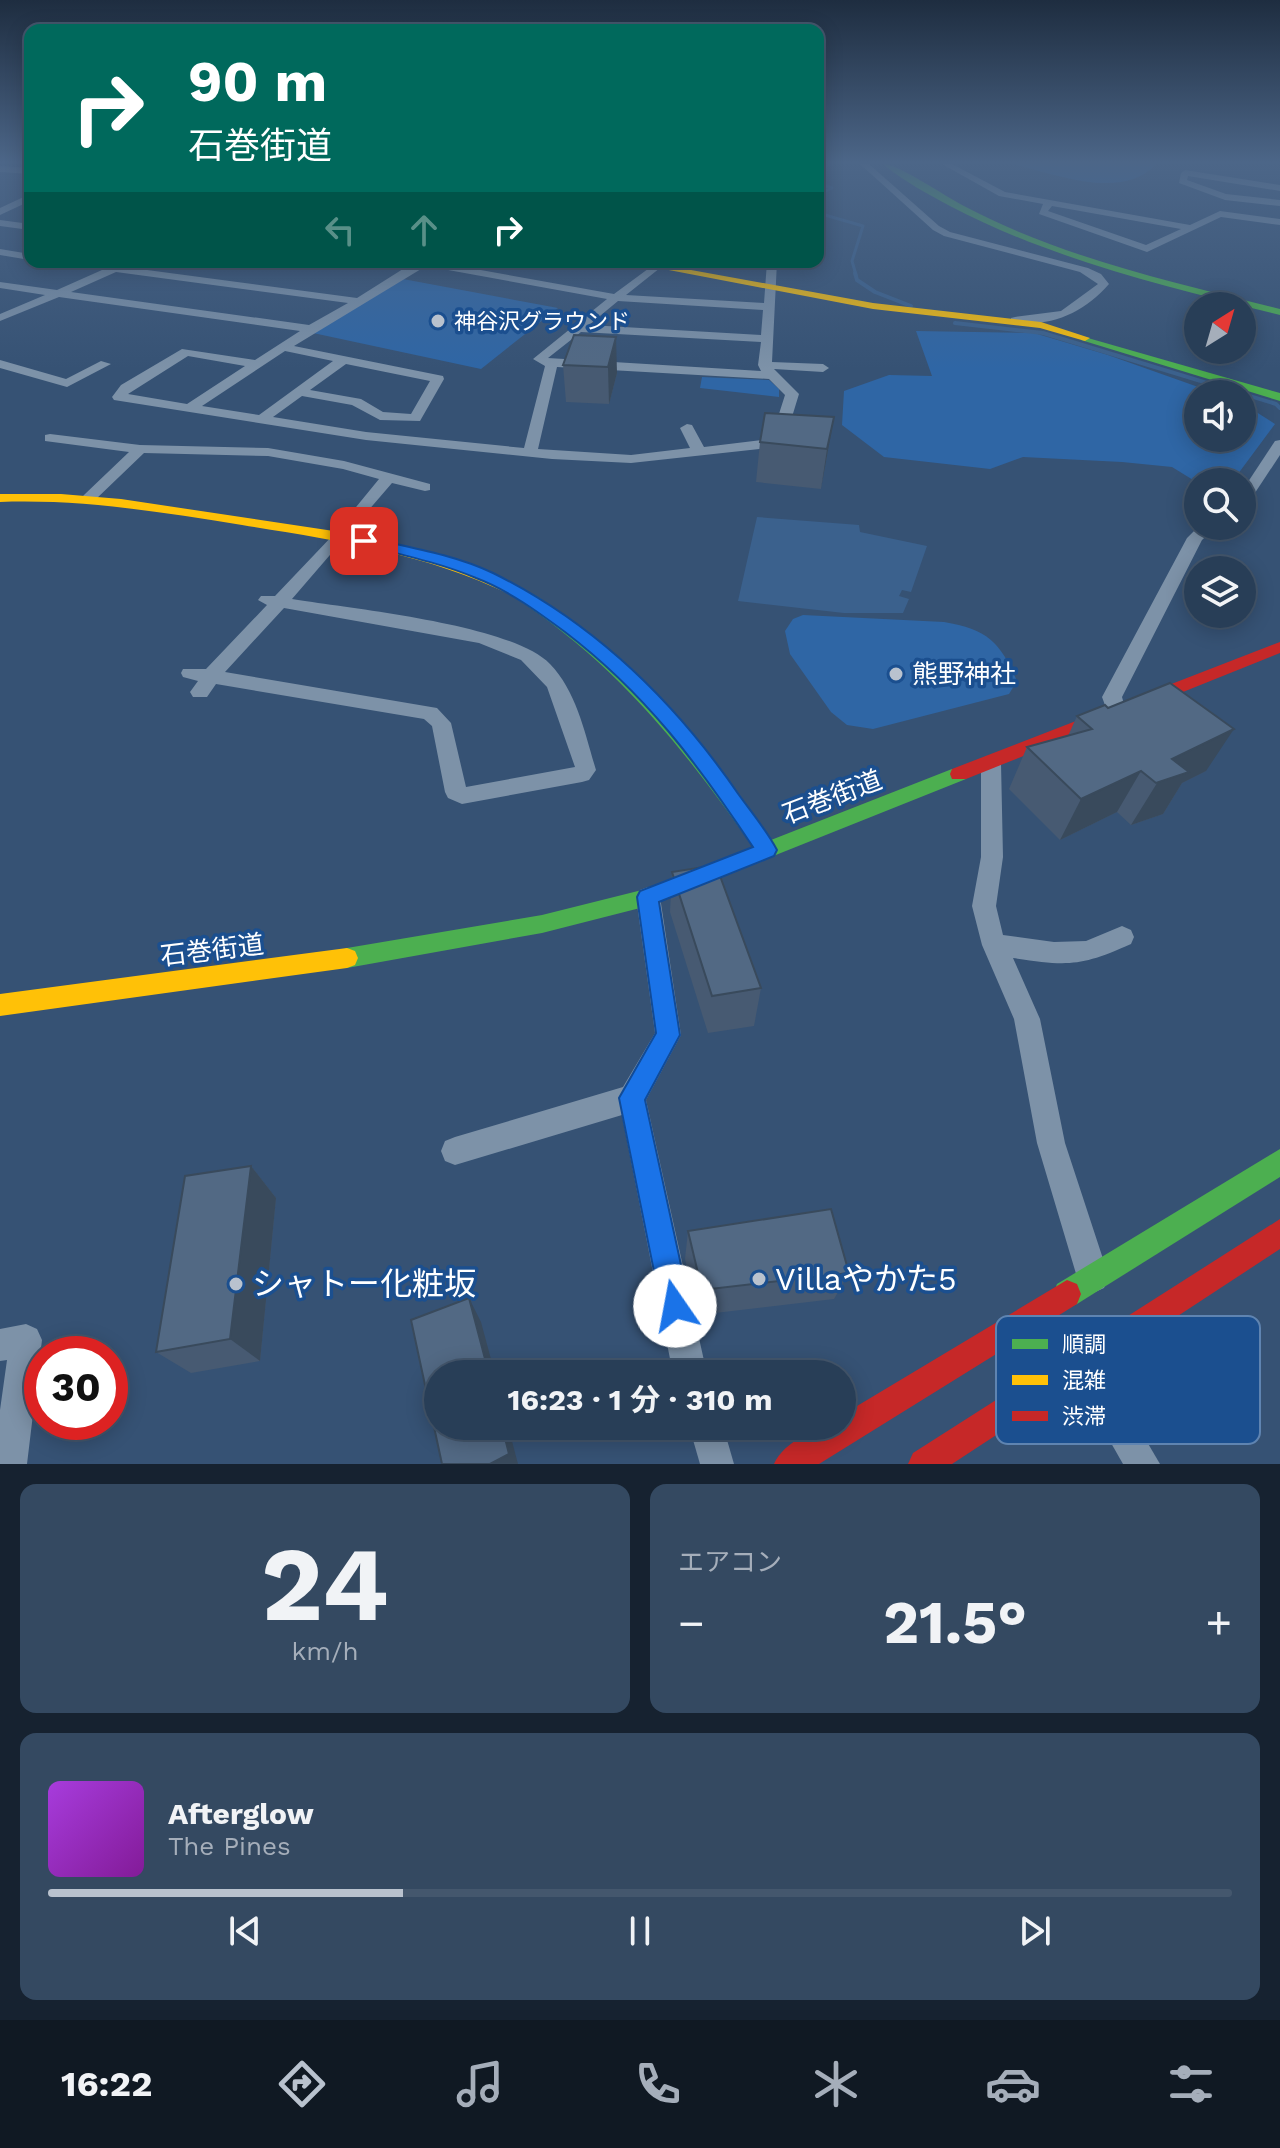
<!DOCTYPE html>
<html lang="ja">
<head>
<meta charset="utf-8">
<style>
	body { margin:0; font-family:"Work Sans","Noto Sans JP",sans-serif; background:#344961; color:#f1f3f6; height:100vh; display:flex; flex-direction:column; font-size:30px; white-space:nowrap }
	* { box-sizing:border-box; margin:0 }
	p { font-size:26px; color:#a5aeba }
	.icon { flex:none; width:44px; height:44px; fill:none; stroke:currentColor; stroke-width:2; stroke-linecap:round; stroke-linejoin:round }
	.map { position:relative; height:1464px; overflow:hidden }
	.drawer { display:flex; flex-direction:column; gap:20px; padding:20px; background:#162230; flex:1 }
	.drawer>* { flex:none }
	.hud { position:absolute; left:24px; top:24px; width:800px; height:244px; border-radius:16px; box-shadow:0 4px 20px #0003,0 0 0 2px #44576d; background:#00695c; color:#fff; overflow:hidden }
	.needle { width:52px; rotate:37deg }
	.fabs { position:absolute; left:1184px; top:292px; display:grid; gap:16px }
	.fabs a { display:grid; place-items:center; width:72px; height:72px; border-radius:50%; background:#283e57; box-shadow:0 4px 20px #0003,0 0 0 2px #44576d; font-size:40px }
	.speed { position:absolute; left:24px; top:1336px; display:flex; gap:16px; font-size:40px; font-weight:700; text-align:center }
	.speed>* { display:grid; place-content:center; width:104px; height:104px; border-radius:50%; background:#283e57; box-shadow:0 4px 20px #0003,0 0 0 2px #44576d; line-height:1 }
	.speed .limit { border:12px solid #d22; background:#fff; color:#111 }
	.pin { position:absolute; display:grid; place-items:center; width:68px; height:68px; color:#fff; margin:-34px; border-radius:16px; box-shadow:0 4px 12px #0006 }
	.me { position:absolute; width:88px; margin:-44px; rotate:348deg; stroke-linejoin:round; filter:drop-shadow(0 0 6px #0008) }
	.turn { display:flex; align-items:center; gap:28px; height:168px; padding:0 32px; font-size:36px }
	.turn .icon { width:104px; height:104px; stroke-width:2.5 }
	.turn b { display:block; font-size:56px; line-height:68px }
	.lanes { display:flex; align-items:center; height:76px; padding:0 32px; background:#0003; justify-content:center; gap:40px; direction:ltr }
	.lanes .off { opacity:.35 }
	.big { font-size:60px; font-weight:700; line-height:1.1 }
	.drawer .tile { flex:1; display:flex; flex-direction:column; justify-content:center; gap:12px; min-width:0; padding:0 28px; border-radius:16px; background:#344961 }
	.drawer .dial { align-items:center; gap:0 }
	.dial b { font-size:104px; line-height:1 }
	.song { display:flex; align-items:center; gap:24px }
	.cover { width:96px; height:96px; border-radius:12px; background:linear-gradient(135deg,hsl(280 70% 55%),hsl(290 70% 35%)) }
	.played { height:8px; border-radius:4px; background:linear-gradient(90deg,#b9c2ce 30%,#44576d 30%) }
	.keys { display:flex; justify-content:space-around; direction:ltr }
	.heat { display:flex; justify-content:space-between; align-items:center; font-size:44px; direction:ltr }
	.drawer .tiles { flex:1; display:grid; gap:20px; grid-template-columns:1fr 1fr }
	.tile:last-child { grid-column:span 2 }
	.trip { position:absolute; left:424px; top:1360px; width:432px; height:80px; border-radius:40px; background:#283e57; box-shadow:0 4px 20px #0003,0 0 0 2px #44576d; font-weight:700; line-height:80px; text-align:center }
	.tabs { display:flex; height:128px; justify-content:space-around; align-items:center; background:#101923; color:#a5aeba }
	.tabs .icon { width:56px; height:56px }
	.tabs .selected { color:#b9c2ce }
	.tabs b { font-size:36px; color:#f1f3f6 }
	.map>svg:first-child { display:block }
</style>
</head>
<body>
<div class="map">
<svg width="1280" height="1464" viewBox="0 0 1280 1464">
	<rect width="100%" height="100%" fill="#365274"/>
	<g fill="#2f66a5">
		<path d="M1012,164H1156C1122,202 1054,173 1012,164Z"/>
		<polygon points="403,279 558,308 481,369 313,333"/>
		<polygon points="916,331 1034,333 1108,355 1218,394 1198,394 1198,438 1242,438 1242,403 1275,424 1232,482 1198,483 1172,467 1122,462 1023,457 990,469 884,457 842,425 844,391 889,375 932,376"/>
		<polygon points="702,377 769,380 779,389 779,397 700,388"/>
		<path d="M803,615L944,622C987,629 1000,642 1017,681L1009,694L873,729L847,725L831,712L790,654L785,631L793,619Z"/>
	</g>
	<polygon fill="#3b618d" points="757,517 859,525 860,532 927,546 911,592 902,590 899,596 909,599 903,613 844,613 738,601"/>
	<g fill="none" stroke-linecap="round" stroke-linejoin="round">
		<g stroke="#3b618d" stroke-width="3">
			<polyline points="818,168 832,164"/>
			<polyline points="818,183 832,188 818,195"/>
			<polyline points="818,213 863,226 852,261 856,275"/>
		</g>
		<g stroke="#3b618d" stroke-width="4">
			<polyline points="855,273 857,280 875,292 911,306"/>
			<polyline points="955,323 1043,333 1276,404 1280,408"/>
		</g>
		<g fill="#7d92a8" fill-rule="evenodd">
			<path d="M860,164H869L939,226L950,232L1088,268L1101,274L1109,284C1084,313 1050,328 1011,322V318L1015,317L1061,311L1098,284L1080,272L944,236L933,230Z"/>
			<path d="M942,164H952L1005,192L1190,225L1220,211L1280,219V225L1221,217L1147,252L1039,214L1043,204L999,196ZM1052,206L1181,229L1146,245L1048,211Z"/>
			<polygon points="0,166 30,168 30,174 0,172"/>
			<polygon points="1185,170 1280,185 1280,191 1188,176 1187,180 1226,194 1280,200 1280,206 1225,200 1179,183 1181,173"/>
			<polygon points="30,194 30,201 0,215 0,208"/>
			<polygon points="0,220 30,224 30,230 0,226"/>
			<polygon points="0,249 30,254 30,260 0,255"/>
			<path d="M58,262H87L357,298L414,262H436L614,294L656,263L660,264V268L626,295L764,303L767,262H777L772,362L823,364L829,368L823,372L774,369L799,394L784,443L777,447L631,463L552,459L366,440L114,400L112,397L121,385L182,349L255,360L300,331L59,297L0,321V314L45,295L0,288V282L57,290L102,270ZM426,266L607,299L533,359L545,366L524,448L366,432L273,417L302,396L352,405L380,420L420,421L444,379L443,376L294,346ZM116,272L348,303L309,325L71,292ZM618,301L763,310L761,335L589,325ZM581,332L761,342L758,365L761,371L548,358ZM285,351L333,361L259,415L202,406ZM188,356L245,366L187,404L128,394ZM346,364L430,381L411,414L383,412L361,399L310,390ZM557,367L769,379L785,395L771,439L704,447L692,425L687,424L680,428L690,448L631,455L538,449Z"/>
			<polygon points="320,262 336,262 331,265"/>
			<polygon points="0,360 66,379 101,361 111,364 67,387 0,368"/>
			<path d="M50,434L140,445L268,448L344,461L430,484V490L425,491L392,483L292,599C352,609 511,624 550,664C577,692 585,734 596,770L589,780L582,782L462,804L448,798L445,792L432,726L424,719L216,684L207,697H193L190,692L198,681L183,677L181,673L183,669H206L267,605L258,600L261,596H275L334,534L379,479L343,469L268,456L144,453L95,500L90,502L82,497L85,494L129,452L45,441V435ZM284,608L479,643L521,660L547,687L575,767L466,787L451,723L437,708L225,672Z"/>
			<polygon points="1280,440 1280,455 1247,505 1242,507 1242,491 1275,441"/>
			<polygon points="1199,526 1217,526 1202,540 1122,697 1126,711 1116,718 1109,716 1102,697 1187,538"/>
			<path d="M991,755L998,758L1001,763L1003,857L996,906L1003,935L1054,942L1086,941L1122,926L1131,930L1134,937L1131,944C1080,967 1067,966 1013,958L1040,1019L1065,1143L1109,1277L1104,1288L1093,1293L1082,1288L1077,1277L1037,1143L1014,1019L982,945L972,906L981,857V763L984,758Z"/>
			<polygon points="648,887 656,890 660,897 681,1035 646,1100 707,1374 673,1374 622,1115 455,1165 445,1161 441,1151 445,1141 455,1137 623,1087 655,1033 636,897 640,890"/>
			<polygon points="26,1324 37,1329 42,1340 27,1464 0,1464 0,1410 7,1360 0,1361 0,1329"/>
			<polygon points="1081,1346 1093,1350 1160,1464 1123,1464 1065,1362 1069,1350"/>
			<polygon points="689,1426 723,1426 734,1464 700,1464"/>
		</g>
		<g fill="#4caf50" fill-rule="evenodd">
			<path d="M883,164C899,164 946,197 964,206C1062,258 1173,282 1280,309V315C1168,287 1053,260 950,206C928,194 903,181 883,164Z"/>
			<polygon points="1081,336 1280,393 1280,401 1081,340"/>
			<path d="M516,587C536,593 557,610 573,623C653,682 713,760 771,840L952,769H966L968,774L966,779L648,906L542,933L347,968L339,965L336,958L339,951L347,948L542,915L646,889L753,847C683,747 615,662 511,595L508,592L511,589Z"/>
			<polygon points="1280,1149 1280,1177 1077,1304 1067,1308 1057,1304 1053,1294 1057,1284"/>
		</g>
		<g fill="#ffc107" fill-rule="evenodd">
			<polygon points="627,262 647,262 873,303 1041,322 1090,338 1085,341 1040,328 873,309"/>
			<path d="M0,494H61L121,499L347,533L456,560L489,573L524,592L521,595H511C425,553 335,540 242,525C161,512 82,499 0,502Z"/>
			<polygon points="347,948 355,951 358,958 355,965 347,968 0,1016 0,994"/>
		</g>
		<g fill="#c62828" fill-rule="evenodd">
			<polygon points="1280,642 1280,653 966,779 952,779 950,774 952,769"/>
			<polygon points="1280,1219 1280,1249 952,1464 908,1464 913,1453"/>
			<path d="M1067,1280L1077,1284L1081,1294L1077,1304L819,1464H774C784,1441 819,1426 842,1426V1415Z"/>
		</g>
	</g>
	<g fill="#475a72">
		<polygon points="786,262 806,262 806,268 786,267"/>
		<polygon points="574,335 617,373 609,404 566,402 563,365"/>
		<polygon points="834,417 821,489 756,482 760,442"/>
		<polygon points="1108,708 1206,771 1182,783 1163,814 1131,825 1117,812 1060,840 1009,789 1027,747 1068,736 1077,716"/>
		<polygon points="672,872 761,988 754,1026 708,1033 670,912"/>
		<polygon points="251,1166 276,1198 260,1361 191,1373 156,1352"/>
		<polygon points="688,1231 849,1273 834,1299 698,1315 685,1259"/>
	</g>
	<g fill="#394a5c">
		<polygon points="616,337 617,373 609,404 608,367"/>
		<polygon points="834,417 827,456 821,489 827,449"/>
		<polygon points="1234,729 1206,771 1182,783 1163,814 1131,825 1172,759"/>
		<polygon points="1141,771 1117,812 1060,840 1081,799"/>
		<polygon points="251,1166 276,1198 260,1361 230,1339"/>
		<polygon points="469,1298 481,1322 495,1374 489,1374"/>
		<polygon points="502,1426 508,1426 518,1464 490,1464"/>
	</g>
	<g fill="#526984" stroke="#394a5c" stroke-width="2">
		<polygon points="574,335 616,337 608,367 563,365"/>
		<polygon points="765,413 834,417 827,449 760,442"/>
		<polygon points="1170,683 1234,729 1172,759 1189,772 1156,783 1141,771 1081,799 1027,747 1092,729 1077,716 1105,705 1108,708"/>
		<polygon points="716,865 761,988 712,996 672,872"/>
		<polygon points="251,1166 230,1339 156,1352 185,1176"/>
		<polygon points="831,1209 849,1273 702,1290 688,1231"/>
		<polygon points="469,1298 489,1374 438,1374 438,1426 502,1426 509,1454 490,1464 442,1464 411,1320"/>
	</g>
	<linearGradient id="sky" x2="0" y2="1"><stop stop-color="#1e2d40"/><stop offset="0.44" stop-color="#4c6688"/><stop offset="1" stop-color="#4c6688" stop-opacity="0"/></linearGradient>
	<rect width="1280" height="369" fill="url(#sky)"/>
	<path fill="#1a73e8" stroke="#114b97" stroke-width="2" d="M364,537C407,547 453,554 493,573C594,623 676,703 739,795C752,813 767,831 777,850L774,856L659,902L680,1035L645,1100L690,1306L685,1316L675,1321L665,1316L661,1306L619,1098L656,1033L637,897L640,891L753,847C698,764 645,693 565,632C538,612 508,590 476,578C438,562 398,554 359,544V538Z"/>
	<g fill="#b9c2ce" stroke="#1b4f8f" stroke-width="3">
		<circle cx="438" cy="321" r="8"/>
		<circle cx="896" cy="674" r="8"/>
		<circle cx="759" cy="1279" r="8"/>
		<circle cx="236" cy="1284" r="8"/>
	</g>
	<g text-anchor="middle" stroke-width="7" stroke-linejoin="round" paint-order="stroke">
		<g font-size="22" fill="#fff" stroke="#1b4f8f" text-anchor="start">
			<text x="454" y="329">神谷沢グラウンド</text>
		</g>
		<g font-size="26" fill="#fff" stroke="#1b4f8f" text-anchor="start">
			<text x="912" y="683">熊野神社</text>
		</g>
		<g font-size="26" fill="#fff" stroke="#1b4f8f">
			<text transform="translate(832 797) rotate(-21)" y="9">石巻街道</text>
			<text transform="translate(212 950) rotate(-7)" y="9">石巻街道</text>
		</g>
		<g font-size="32" fill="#fff" stroke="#1b4f8f" text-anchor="start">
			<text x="775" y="1290">Villaやかた5</text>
			<text x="252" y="1295">シャトー化粧坂</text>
		</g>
	</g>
	<rect x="996" y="1316" width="264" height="128" rx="12" fill="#1b4f8f" stroke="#5f84b1" stroke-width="2"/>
	<rect x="1012" y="1339" width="36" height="10" fill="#4caf50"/>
	<rect x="1012" y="1375" width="36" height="10" fill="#ffc107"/>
	<rect x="1012" y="1411" width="36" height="10" fill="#c62828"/>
	<g font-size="22" fill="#fff">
		<text x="1062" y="1352">順調</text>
		<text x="1062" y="1388">混雑</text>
		<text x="1062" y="1424">渋滞</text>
	</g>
</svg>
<div class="fabs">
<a><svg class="needle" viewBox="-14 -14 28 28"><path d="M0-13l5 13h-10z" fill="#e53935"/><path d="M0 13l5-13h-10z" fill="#a5aeba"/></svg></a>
<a><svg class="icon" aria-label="sound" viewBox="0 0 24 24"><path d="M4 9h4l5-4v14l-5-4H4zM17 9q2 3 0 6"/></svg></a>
<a><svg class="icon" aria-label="search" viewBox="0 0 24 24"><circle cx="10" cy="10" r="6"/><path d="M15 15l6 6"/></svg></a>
<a><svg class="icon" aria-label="layers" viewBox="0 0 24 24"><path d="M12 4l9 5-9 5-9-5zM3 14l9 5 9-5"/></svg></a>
</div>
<div class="speed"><div class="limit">30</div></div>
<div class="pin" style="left:364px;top:541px;background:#d93025"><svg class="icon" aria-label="arrive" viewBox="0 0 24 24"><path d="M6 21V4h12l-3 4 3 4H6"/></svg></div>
<svg class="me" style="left:675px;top:1306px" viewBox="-20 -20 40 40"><circle r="19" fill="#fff"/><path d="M0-13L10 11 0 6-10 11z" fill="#1a73e8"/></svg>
<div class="trip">16:23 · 1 分 · 310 m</div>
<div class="hud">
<div class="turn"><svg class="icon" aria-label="right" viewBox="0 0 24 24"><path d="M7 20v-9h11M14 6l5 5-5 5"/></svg><div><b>90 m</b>石巻街道</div></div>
<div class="lanes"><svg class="icon off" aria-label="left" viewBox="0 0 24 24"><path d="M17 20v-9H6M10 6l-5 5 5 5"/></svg><svg class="icon off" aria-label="ahead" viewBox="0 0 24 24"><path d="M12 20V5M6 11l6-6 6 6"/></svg><svg class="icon" aria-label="right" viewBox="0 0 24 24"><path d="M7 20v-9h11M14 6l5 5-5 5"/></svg></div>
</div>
</div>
<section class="drawer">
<div class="tiles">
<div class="tile dial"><b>24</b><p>km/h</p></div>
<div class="tile"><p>エアコン</p>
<div class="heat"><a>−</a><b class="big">21.5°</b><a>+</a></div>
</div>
<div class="tile">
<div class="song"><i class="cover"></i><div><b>Afterglow</b><p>The Pines</p></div></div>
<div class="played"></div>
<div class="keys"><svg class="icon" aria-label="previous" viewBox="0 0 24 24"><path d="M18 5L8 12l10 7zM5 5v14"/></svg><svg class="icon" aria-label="pause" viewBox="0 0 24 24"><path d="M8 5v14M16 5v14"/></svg><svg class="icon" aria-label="next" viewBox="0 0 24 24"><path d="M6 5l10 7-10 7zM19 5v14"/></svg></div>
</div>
</div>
</section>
<nav class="tabs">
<b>16:22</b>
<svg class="icon selected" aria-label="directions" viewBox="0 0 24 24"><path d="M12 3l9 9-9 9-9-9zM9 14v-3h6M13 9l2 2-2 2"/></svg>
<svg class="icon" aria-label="music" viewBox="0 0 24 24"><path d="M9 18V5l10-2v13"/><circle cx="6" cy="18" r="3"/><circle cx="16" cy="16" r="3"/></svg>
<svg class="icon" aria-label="phone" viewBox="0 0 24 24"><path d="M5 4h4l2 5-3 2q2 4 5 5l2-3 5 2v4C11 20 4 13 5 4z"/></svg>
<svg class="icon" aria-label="climate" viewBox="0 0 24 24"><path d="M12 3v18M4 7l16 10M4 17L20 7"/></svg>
<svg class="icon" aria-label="car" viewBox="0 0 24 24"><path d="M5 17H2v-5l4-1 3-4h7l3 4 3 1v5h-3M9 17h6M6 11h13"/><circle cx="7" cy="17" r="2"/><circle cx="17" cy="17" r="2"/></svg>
<svg class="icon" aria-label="filters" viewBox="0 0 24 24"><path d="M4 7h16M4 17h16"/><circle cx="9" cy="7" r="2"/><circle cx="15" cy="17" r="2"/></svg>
</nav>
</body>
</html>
